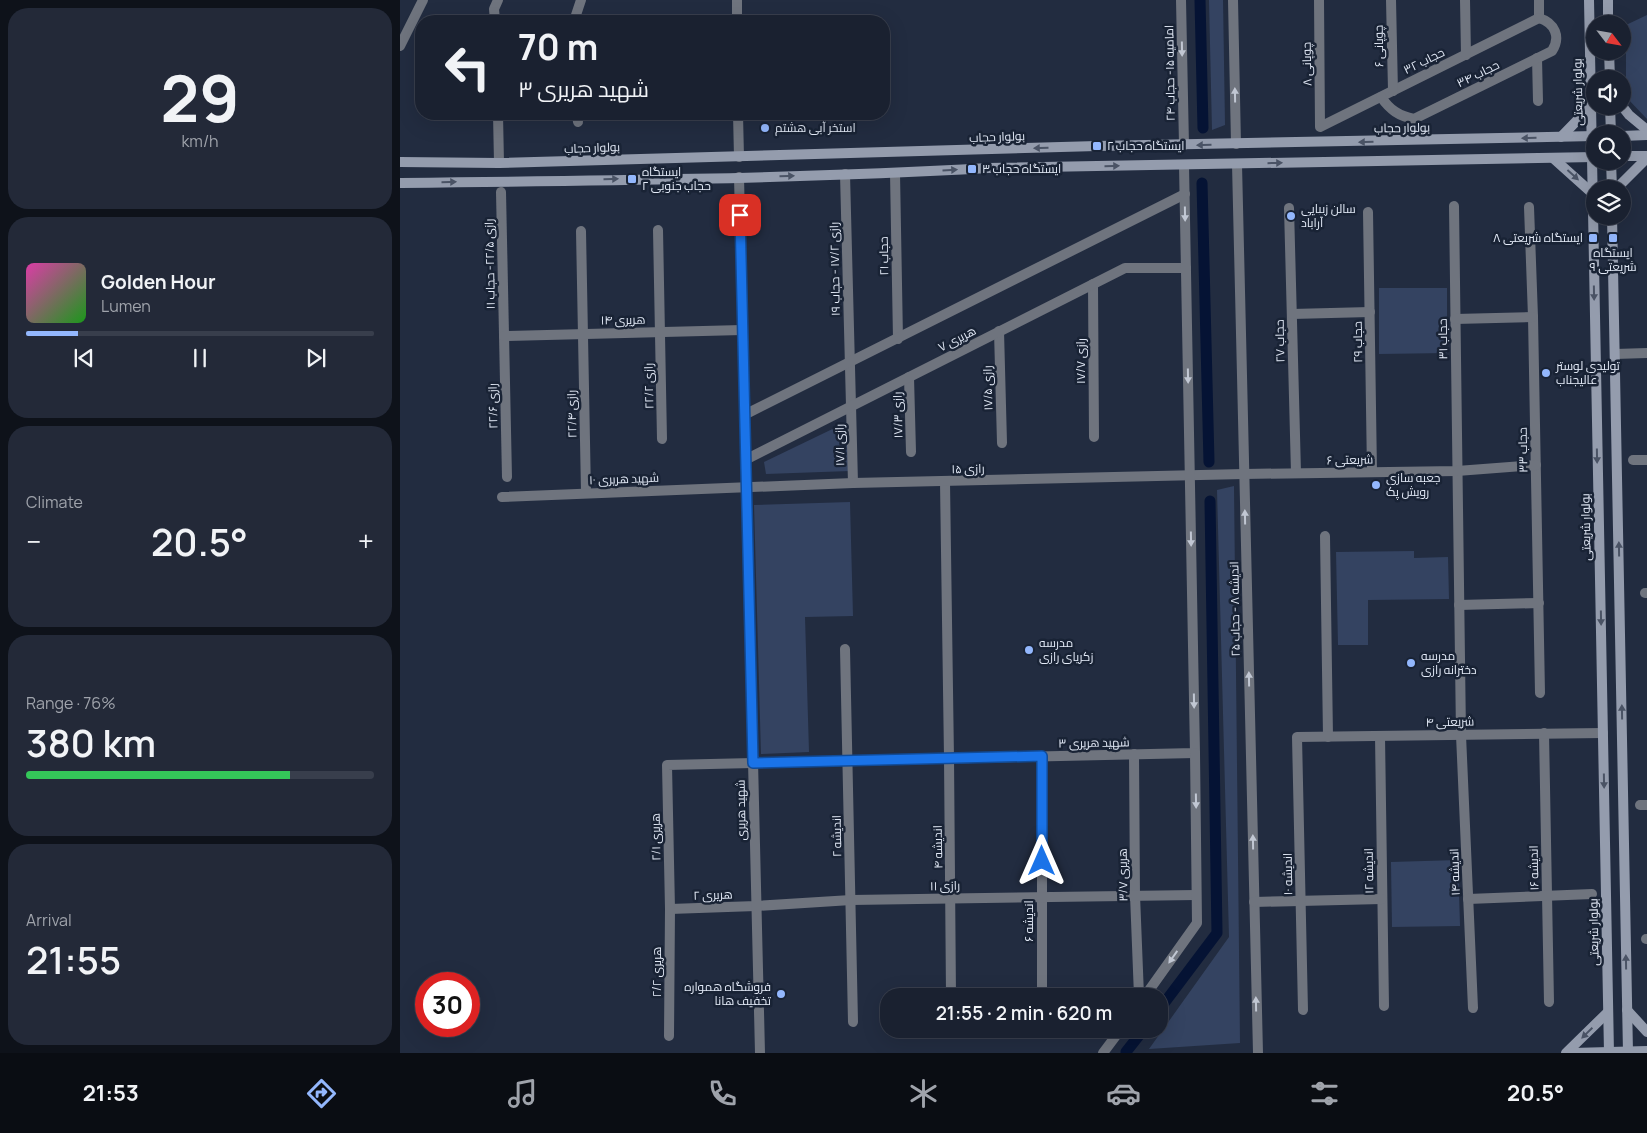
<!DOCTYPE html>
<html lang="en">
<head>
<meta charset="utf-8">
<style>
	body { margin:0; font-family:Manrope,Cairo,sans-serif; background:#232938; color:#f1f3f6; height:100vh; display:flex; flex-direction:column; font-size:19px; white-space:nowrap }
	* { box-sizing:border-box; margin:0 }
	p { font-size:16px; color:#9fa3ab }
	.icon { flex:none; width:28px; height:28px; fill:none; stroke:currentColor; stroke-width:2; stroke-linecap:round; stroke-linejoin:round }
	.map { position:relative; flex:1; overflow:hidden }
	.side { display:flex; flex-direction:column; gap:8px; padding:8px; background:#0e121a; width:400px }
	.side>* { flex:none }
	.banner { position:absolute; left:15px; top:15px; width:475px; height:105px; border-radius:20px; box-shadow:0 5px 20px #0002,0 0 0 1px #383e4c; background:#1a2130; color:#f1f3f6; overflow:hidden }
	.needle { width:32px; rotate:121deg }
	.buttons { position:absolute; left:1186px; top:15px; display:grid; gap:10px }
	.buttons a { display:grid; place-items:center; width:45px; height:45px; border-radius:50%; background:#1a2130; box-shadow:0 5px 20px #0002,0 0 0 1px #383e4c; font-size:25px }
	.speed { position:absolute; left:15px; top:972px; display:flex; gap:10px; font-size:25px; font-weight:700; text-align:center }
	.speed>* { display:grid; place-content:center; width:65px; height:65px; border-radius:50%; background:#1a2130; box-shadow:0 5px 20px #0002,0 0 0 1px #383e4c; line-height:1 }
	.speed .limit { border:8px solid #d22; background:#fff; color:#111 }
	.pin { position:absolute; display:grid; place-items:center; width:42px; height:42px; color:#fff; margin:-21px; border-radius:10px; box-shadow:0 2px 8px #0006 }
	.me { position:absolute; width:55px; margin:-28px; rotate:0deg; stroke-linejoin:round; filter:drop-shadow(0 0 4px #0008) }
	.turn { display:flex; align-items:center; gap:18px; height:105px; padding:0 20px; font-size:22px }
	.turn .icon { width:65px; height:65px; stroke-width:2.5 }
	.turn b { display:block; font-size:35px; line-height:42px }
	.big { font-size:38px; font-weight:600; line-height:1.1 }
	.side .card { flex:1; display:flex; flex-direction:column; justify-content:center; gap:8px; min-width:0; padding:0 18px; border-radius:20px; background:#232938 }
	.side .dial { align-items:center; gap:0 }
	.dial b { font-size:65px; line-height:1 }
	.song { display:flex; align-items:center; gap:15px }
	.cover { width:60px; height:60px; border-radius:8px; background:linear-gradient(135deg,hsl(320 70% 55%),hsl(120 70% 35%)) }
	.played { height:5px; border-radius:2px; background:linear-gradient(90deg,#93b7fd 15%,#383e4c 15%) }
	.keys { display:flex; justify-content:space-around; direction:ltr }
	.heat { display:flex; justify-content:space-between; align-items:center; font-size:28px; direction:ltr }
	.charge { height:8px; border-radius:4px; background:linear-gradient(90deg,#34c759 76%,#383e4c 0) }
	.trip { position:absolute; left:480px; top:988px; width:288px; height:50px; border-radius:20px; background:#1a2130; box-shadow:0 5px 20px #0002,0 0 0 1px #383e4c; font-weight:600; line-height:50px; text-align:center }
	.tab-bar { display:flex; height:80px; justify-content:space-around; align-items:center; background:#0a0d13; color:#9fa3ab }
	.tab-bar .icon { width:35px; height:35px }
	.tab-bar .selected { color:#93b7fd }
	.tab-bar b { font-size:22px; color:#f1f3f6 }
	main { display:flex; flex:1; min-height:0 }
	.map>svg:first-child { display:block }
</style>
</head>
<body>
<main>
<section class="side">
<div class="card dial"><b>29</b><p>km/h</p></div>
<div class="card">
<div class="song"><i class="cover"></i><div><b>Golden Hour</b><p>Lumen</p></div></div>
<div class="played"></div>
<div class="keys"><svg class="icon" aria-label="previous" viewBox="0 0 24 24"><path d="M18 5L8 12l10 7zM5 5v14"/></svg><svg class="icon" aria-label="pause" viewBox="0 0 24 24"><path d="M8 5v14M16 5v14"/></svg><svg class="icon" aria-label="next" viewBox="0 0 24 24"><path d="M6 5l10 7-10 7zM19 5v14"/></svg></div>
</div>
<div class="card"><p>Climate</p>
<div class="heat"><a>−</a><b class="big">20.5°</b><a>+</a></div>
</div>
<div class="card"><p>Range · 76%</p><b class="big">380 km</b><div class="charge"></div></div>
<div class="card"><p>Arrival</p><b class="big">21:55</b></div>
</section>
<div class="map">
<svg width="1247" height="1053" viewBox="0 0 1247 1053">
	<rect width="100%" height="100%" fill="#222c40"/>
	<g fill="#344361">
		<polygon points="809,0 823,0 825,125 812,130"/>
		<polygon points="1247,15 1247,119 1226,97 1226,25"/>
		<polygon points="979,288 1047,288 1047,353 979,354"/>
		<polygon points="447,422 450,471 366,474 364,462"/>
		<polygon points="834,486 840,1043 749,1049 829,937 817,490"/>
		<polygon points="450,502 453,616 405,617 409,752 361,754 354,505"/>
		<polygon points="1014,551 1014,558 1048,557 1049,599 968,600 968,645 938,645 936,552"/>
		<polygon points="1058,860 1060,926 992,927 991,862"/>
	</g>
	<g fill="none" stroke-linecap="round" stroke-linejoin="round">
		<g stroke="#051334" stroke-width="11">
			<polyline points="800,0 803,128"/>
			<polyline points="802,183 809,462"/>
			<polyline points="759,1010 817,933 810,501"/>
			<polyline points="726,1052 744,1029"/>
		</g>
		<g stroke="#6f747e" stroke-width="10">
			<polyline points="337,0 337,21"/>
			<polyline points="781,0 784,145"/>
			<polyline points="833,0 836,144"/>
			<polyline points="919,0 920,127 1139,18"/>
			<polyline points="991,0 993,91"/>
			<polyline points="1065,0 1066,55"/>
			<polyline points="1139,0 1139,18"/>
			<polyline points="95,21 94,9 98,0"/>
			<polyline points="174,21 181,0"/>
			<polyline points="1137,58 1138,101"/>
			<path d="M981,97C990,110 999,116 1014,119L1152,51C1161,37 1155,23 1139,18"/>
			<polyline points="98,114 99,163"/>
			<polyline points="177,114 178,122"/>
			<polyline points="256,114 256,116"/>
			<polyline points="338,114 339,157"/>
			<polyline points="837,164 858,1053"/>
			<polyline points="495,173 498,339"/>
			<polyline points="445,174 453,483"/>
			<polyline points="101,192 107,477"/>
			<polyline points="1054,206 1061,735 1073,1008"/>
			<polyline points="1129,207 1133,317 1140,693"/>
			<polyline points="889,208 896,473"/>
			<polyline points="968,212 972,472"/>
			<polyline points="258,230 262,439"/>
			<polyline points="181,231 186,493"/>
			<polyline points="693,284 694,437"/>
			<polyline points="892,314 970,312"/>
			<polyline points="1055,319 1133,317"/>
			<polyline points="599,331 602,443"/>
			<polyline points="104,336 342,330"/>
			<polyline points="1215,354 1247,353"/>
			<polyline points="509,377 511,452"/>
			<polyline points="344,415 785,194"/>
			<polyline points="345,460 725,268 786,268"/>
			<polyline points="1233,460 1247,460"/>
			<polyline points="545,482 549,758 551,996"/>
			<polyline points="102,497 453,483 844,474 1057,471 1136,465"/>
			<polyline points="925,536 928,737"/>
			<polyline points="1245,593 1247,593"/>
			<polyline points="1059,605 1139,603"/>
			<polyline points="445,649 453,1022"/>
			<polyline points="1144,733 1149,1002"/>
			<polyline points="980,736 984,1006"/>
			<polyline points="734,754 735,895 739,996"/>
			<polyline points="642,756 642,996"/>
			<polyline points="1240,805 1247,805"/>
			<polyline points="1068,899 1192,894"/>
			<polyline points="854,902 982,899"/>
			<polyline points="270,909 356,906 451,900 796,895"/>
			<polyline points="1246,939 1247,939"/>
			<polyline points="903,1010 897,737 1203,733"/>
			<polyline points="269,1036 270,909 267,765 795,753 784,165"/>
		</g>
		<g stroke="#6f747e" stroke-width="10">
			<polyline points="0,46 23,0"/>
			<polyline points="339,177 360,1053"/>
			<polyline points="745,996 797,923 795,753"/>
			<polyline points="703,1053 721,1029"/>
		</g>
		<g stroke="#949cad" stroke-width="10">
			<polyline points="1189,0 1209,1053"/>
			<polyline points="1208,0 1208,24"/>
			<polyline points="1209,51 1210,79"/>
			<polyline points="1210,106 1211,134"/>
			<polyline points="1222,106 1229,115 1247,130"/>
			<polyline points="1222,136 1247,135"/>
			<polyline points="1161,137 1191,106"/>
			<polyline points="1222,156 1247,156"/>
			<polyline points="1153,158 1192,193"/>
			<polyline points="1211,161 1212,189"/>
			<polyline points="0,162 99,163 697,146 1195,136"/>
			<path d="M0,183C196,181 393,179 588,168L1195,157"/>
			<polyline points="1216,189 1247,158"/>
			<polyline points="1212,216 1228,1053"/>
			<polyline points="1227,1010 1247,1032"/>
			<polyline points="1166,1053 1208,1012"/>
			<polyline points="1172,1053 1247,1051"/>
		</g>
	</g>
	<defs><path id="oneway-solid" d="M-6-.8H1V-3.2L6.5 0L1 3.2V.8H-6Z" transform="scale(1.25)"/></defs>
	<g fill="#c1c7d3">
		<use href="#oneway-solid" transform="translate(782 49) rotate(89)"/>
		<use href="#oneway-solid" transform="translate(835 95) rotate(-91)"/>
		<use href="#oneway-solid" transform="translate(785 214) rotate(89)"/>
		<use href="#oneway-solid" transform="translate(788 376) rotate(89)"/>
		<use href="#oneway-solid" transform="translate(845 517) rotate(-91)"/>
		<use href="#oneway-solid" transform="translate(791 539) rotate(89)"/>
		<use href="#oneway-solid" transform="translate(849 679) rotate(-91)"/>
		<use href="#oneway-solid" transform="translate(794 701) rotate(89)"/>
		<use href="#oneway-solid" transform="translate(796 801) rotate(89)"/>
		<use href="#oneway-solid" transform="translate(853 842) rotate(-91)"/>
		<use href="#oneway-solid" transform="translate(773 957) rotate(125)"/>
		<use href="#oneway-solid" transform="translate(856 1004) rotate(-91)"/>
	</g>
	<g fill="#4a5365">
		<use href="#oneway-solid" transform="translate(1129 138) rotate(179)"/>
		<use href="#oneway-solid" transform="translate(966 142) rotate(179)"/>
		<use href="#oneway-solid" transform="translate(804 145) rotate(179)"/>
		<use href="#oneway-solid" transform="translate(641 148) rotate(178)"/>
		<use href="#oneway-solid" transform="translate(875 163) rotate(-1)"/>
		<use href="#oneway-solid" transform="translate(712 166) rotate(-1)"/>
		<use href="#oneway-solid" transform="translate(550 170) rotate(-3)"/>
		<use href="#oneway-solid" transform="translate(1173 175) rotate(42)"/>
		<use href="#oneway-solid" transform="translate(387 176) rotate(-2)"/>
		<use href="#oneway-solid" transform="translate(211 179) rotate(-1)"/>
		<use href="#oneway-solid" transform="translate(49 182) rotate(-1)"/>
		<use href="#oneway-solid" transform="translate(1194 293) rotate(89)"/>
		<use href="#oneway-solid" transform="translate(1197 456) rotate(89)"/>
		<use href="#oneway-solid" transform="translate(1219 549) rotate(-91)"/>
		<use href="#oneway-solid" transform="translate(1201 618) rotate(89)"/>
		<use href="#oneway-solid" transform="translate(1222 712) rotate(-91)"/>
		<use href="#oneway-solid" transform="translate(1204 781) rotate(89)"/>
		<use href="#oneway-solid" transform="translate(1226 962) rotate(-91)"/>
		<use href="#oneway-solid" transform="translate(1187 1033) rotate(136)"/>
	</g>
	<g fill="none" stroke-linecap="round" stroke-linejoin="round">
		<g stroke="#114b97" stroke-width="12">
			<polyline id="route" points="340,215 353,763 642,756 642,861"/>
		</g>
		<use href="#route" stroke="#1a73e8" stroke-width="9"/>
	</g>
	<g fill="#93b7fd" stroke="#192335" stroke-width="2">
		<circle cx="365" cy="128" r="5"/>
		<rect x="692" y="141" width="10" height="10" rx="2.5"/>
		<rect x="567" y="164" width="10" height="10" rx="2.5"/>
		<rect x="227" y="174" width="10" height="10" rx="2.5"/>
		<circle cx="891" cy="216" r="5"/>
		<rect x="1188" y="233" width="10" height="10" rx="2.5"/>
		<rect x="1208" y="233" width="10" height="10" rx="2.5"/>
		<circle cx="1146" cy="373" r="5"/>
		<circle cx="976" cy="485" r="5"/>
		<circle cx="629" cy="650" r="5"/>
		<circle cx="1011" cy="663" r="5"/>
		<circle cx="381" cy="994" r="5"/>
	</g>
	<g text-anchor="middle" stroke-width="5" stroke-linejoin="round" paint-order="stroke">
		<g font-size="12" fill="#e4ebf8" stroke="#192335">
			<text transform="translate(979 46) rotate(-91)" y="4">چوپانی ۶</text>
			<text transform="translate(1024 61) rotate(-26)" y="4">حجاب ۳۲</text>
			<text transform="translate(907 64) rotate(-91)" y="4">چوپانی ۸</text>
			<text transform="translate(770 73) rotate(-91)" y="4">امامیه ۱۵- حجاب ۲۴</text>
			<text transform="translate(1078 74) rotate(-26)" y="4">حجاب ۳۴</text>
			<text transform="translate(1178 92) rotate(-91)" y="4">بولوار شریعتی</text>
			<text transform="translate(1002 128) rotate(-1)" y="4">بولوار حجاب</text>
			<text transform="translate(597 137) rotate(-2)" y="4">بولوار حجاب</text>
			<text transform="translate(192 148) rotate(-2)" y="4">بولوار حجاب</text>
			<text transform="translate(484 256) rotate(-91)" y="4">حجاب ۲۱</text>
			<text transform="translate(90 264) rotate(-91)" y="4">رازی ۲۲/۵- حجاب ۱۱</text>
			<text transform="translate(435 269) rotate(-91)" y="4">رازی ۱۷/۲ - حجاب ۱۹</text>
			<text transform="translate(223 320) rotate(-1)" y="4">هریری ۱۴</text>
			<text transform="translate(557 339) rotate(-27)" y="4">هریری ۷</text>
			<text transform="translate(1043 339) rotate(-91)" y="4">حجاب ۳۱</text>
			<text transform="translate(880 341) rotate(-91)" y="4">حجاب ۲۷</text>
			<text transform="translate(958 342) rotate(-91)" y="4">حجاب ۲۹</text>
			<text transform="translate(681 361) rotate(-90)" y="4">رازی ۱۷/۷</text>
			<text transform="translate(249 386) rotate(-91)" y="4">رازی ۲۲/۲</text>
			<text transform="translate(588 388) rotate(-91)" y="4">رازی ۱۷/۵</text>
			<text transform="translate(93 406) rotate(-91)" y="4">رازی ۲۲/۶</text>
			<text transform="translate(172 414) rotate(-91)" y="4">رازی ۲۲/۴</text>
			<text transform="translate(498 415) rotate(-91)" y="4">رازی ۱۷/۳</text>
			<text transform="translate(440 445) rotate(-91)" y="4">رازی ۱۷/۱</text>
			<text transform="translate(1123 450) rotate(-91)" y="4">حجاب ۳۳</text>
			<text transform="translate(950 460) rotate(-1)" y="4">شریعتی ۶</text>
			<text transform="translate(568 469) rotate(-1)" y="4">رازی ۱۵</text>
			<text transform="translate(224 479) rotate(-2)" y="4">شهید هریری ۱۰</text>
			<text transform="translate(1186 527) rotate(-91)" y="4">بولوار شریعتی</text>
			<text transform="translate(835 609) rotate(-91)" y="4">اندیشه ۸ - حجاب ۲۵</text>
			<text transform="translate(1050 722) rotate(-1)" y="4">شریعتی ۴</text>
			<text transform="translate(694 743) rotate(-1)" y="4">شهید هریری ۳</text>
			<text transform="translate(341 810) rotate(-91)" y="4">شهید هریری</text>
			<text transform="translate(437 836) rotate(-91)" y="4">اندیشه ۲</text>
			<text transform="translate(256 837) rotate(-91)" y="4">هریری ۲/۱</text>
			<text transform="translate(538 847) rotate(-91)" y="4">اندیشه ۴</text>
			<text transform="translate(1134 868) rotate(-91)" y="4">اندیشه ۱۶</text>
			<text transform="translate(969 871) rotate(-91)" y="4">اندیشه ۱۲</text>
			<text transform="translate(1055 872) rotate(-92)" y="4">اندیشه ۱۴</text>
			<text transform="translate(888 874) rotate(-91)" y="4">اندیشه ۱۰</text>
			<text transform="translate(723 875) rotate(-91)" y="4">هریری ۳/۷</text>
			<text transform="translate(545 886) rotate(-1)" y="4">رازی ۱۱</text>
			<text transform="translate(313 895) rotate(-2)" y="4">هریری ۲</text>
			<text transform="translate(629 921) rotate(-90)" y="4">اندیشه ۶</text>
			<text transform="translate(1194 932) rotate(-91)" y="4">بولوار شریعتی</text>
			<text transform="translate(257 972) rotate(-90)" y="4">هریری ۲/۲</text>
		</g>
		<g font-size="12" fill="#e4ebf8" stroke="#192335" text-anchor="start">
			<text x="375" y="132">استخر آبی هشتم</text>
			<text x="707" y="150">ایستگاه حجاب ۲</text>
			<text x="582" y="173">ایستگاه حجاب ۳</text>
			<text x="242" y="176">ایستگاه<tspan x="242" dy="14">حجاب جنوبی ۲</tspan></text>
			<text x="901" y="213">سالن زیبایی<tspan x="901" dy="14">آراباد</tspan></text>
			<text x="1183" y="242" text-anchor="end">ایستگاه شریعتی ۸</text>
			<text x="1213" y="257" text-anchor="middle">ایستگاه<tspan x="1213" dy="14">شریعتی ۹</tspan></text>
			<text x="1156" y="370">تولیدی لوستر<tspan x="1156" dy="14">عالیجناب</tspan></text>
			<text x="986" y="482">جعبه سازی<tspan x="986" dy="14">رویش پک</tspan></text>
			<text x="639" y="647">مدرسه<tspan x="639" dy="14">زکریای رازی</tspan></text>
			<text x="1021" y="660">مدرسه<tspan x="1021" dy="14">دخترانه رازی</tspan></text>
			<text x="371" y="991" text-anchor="end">فروشگاه همواره<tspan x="371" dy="14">تخفیف هانا</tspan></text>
		</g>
	</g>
</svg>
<div class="buttons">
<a><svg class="needle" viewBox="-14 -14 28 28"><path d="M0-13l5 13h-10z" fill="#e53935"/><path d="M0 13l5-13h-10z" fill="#9fa3ab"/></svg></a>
<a><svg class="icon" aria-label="sound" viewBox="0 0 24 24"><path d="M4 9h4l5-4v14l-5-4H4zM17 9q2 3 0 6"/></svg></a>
<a><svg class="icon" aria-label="search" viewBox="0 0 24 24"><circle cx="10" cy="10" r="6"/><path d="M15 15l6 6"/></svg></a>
<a><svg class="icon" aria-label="layers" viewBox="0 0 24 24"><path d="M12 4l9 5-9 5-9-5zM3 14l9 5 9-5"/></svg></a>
</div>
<div class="speed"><div class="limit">30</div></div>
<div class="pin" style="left:340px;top:215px;background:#d93025"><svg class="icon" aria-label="arrive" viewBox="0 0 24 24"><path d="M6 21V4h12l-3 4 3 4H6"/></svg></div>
<svg class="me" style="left:642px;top:861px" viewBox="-20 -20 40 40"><path d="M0-17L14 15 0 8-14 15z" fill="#1a73e8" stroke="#fff" stroke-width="4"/></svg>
<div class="trip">21:55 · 2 min · 620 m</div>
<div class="banner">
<div class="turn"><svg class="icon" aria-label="left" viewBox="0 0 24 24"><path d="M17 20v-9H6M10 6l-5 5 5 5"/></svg><div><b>70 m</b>شهید هریری ۳</div></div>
</div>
</div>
</main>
<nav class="tab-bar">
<b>21:53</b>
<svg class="icon selected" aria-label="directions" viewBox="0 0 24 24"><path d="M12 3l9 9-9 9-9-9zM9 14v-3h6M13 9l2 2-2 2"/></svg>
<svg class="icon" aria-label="music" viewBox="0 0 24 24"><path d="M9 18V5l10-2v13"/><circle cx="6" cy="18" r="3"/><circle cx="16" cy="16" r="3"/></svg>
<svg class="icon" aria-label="phone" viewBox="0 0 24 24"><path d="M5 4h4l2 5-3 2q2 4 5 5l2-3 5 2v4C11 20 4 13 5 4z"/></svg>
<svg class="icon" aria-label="climate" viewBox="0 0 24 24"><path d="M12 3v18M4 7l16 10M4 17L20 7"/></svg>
<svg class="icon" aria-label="car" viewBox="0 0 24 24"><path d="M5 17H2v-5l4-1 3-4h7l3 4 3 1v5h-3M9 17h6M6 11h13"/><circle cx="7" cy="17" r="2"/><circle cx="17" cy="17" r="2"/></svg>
<svg class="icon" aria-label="filters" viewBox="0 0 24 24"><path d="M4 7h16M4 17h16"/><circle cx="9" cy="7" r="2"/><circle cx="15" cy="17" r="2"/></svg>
<b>20.5°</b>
</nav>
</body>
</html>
